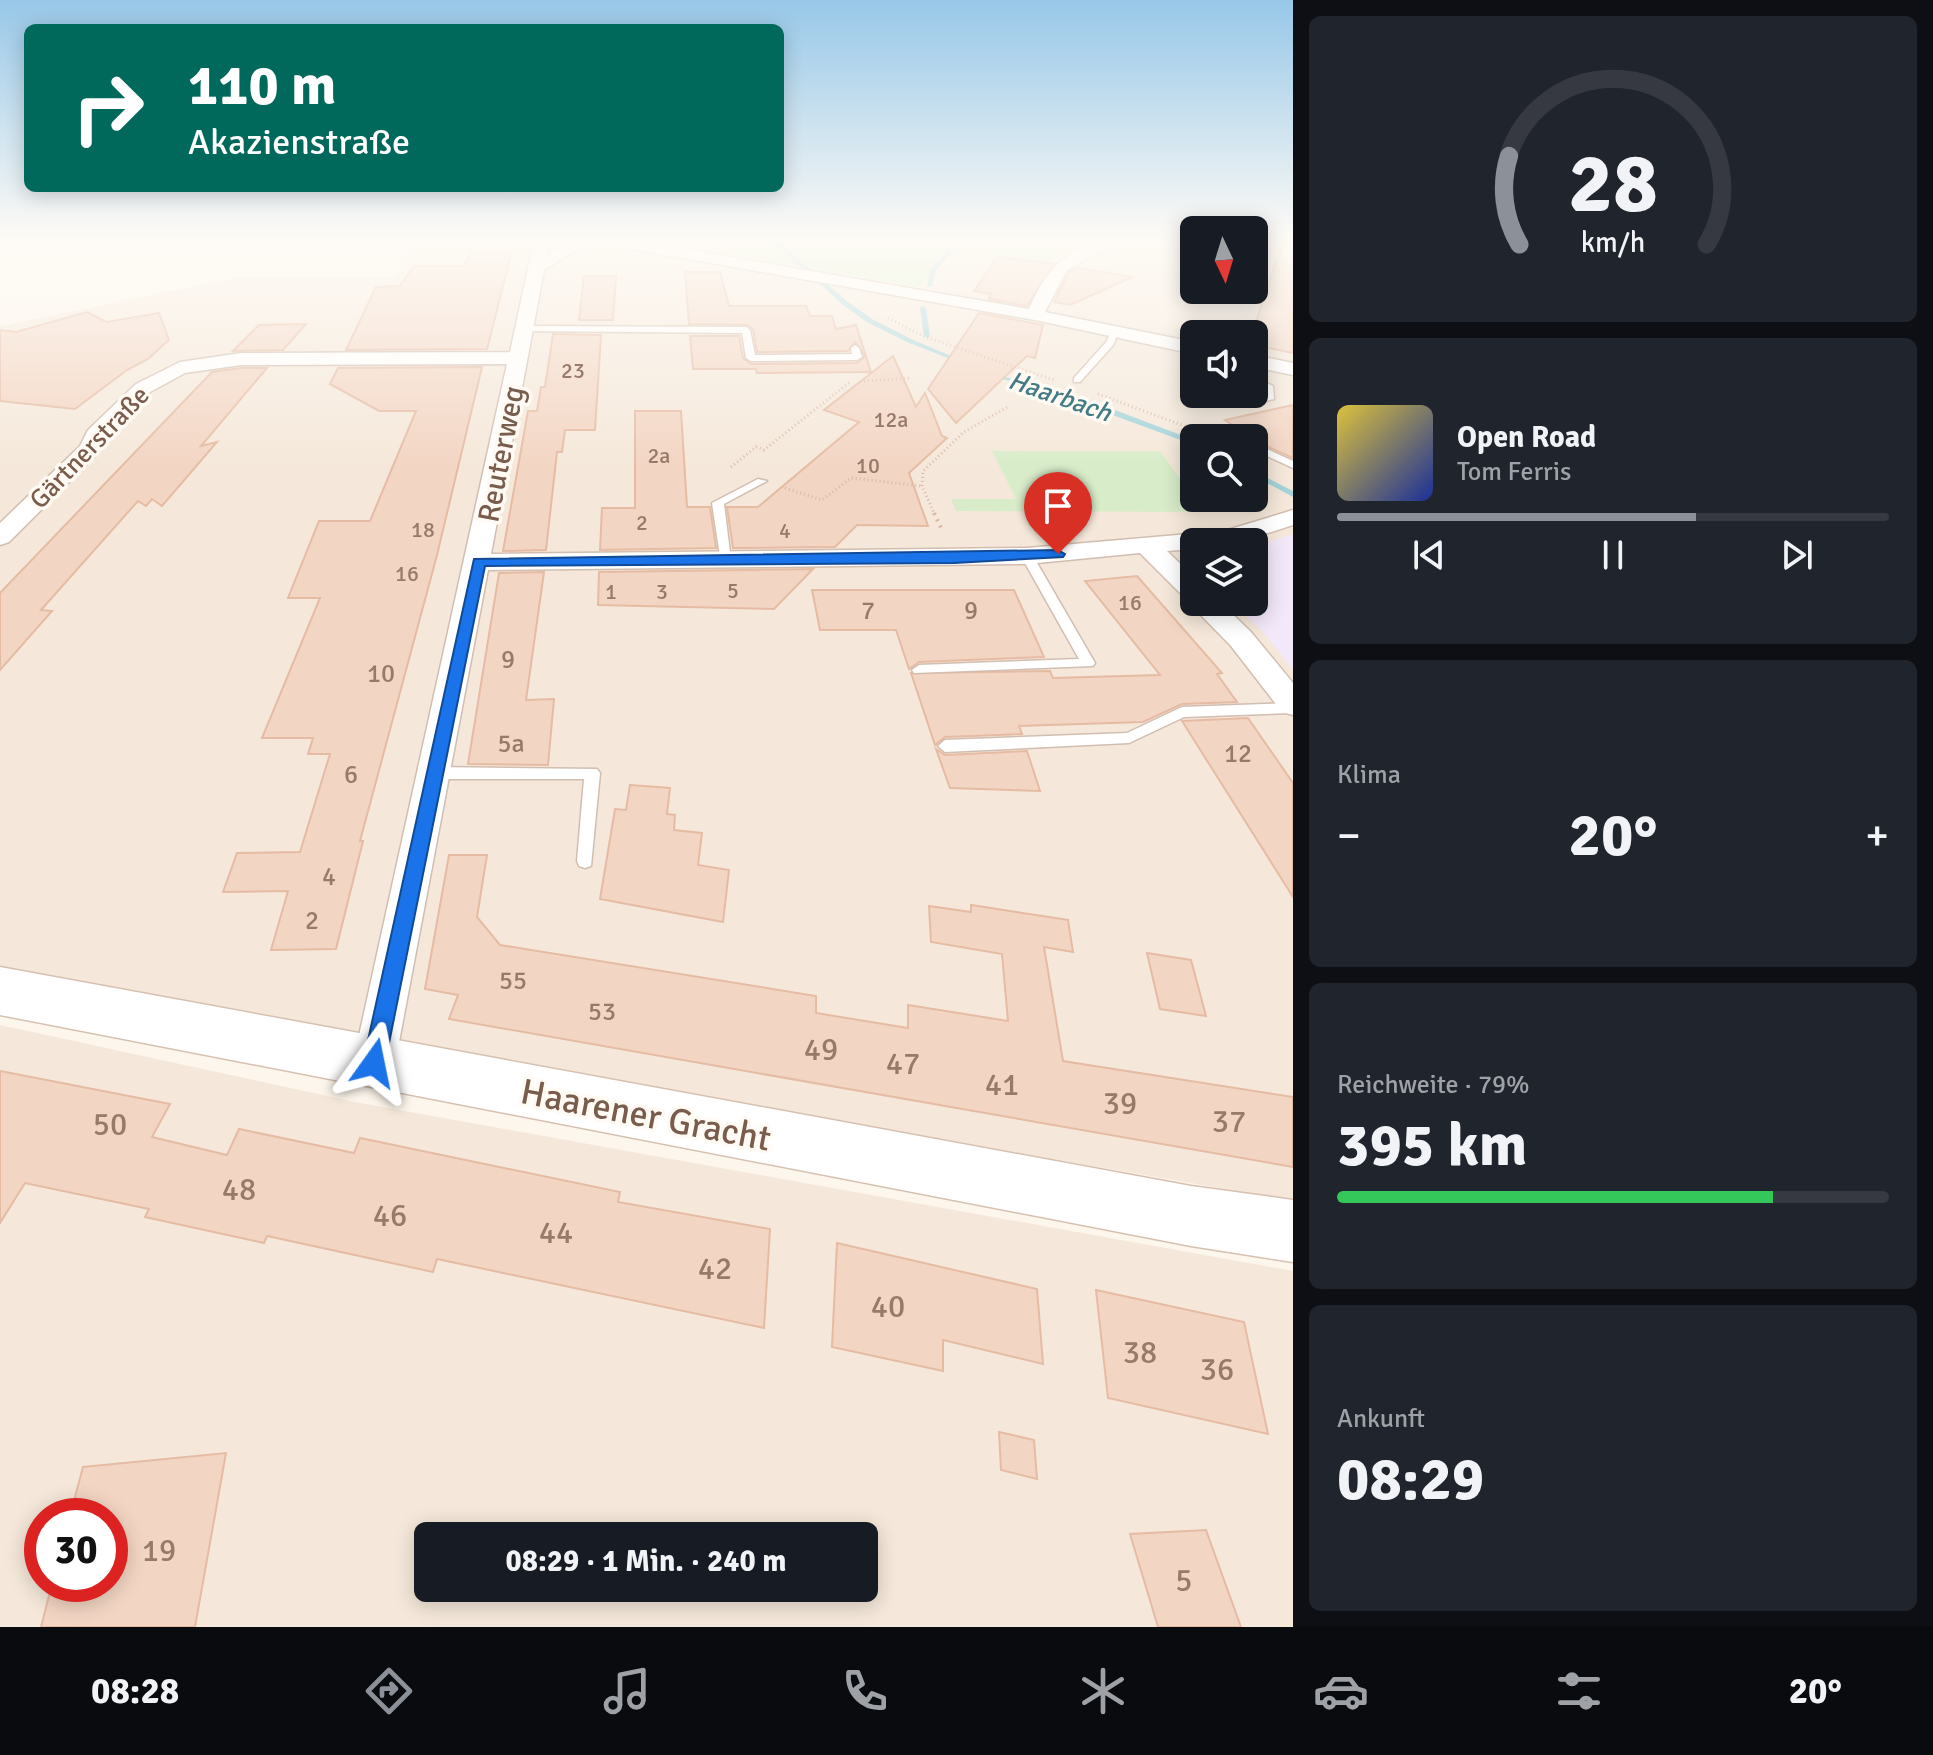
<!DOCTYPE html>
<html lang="de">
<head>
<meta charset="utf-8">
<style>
	body { margin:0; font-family:Signika,sans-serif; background:#20242c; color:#f1f3f6; height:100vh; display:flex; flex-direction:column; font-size:30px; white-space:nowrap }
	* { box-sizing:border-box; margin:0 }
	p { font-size:26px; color:#9ea1a6 }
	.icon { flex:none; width:44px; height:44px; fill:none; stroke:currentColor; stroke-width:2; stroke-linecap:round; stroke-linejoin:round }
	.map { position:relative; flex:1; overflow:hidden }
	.panel { display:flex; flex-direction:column; gap:16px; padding:16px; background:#0d0f14; width:640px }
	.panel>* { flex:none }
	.hud { position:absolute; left:24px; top:24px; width:760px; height:168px; border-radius:12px; box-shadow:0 4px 20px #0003; background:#00695c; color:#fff; overflow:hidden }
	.needle { width:52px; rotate:176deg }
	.fabs { position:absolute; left:1180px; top:216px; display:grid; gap:16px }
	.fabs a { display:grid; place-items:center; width:88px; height:88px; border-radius:12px; background:#171b24; box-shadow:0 4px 20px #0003; font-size:40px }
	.speed { position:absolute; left:24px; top:1498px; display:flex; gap:16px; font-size:40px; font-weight:700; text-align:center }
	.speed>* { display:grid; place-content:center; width:104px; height:104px; border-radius:50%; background:#171b24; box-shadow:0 4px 20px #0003; line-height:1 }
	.speed .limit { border:12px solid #d22; background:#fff; color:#111 }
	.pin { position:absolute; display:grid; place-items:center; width:68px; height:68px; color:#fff; margin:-82px -34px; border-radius:50% 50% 50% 0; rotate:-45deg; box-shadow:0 0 8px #0007 }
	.pin .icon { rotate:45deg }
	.me { position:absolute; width:88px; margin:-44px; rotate:12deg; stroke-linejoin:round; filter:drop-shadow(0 0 6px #0008) }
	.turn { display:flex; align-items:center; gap:28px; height:168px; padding:0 32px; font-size:36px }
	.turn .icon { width:104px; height:104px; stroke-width:2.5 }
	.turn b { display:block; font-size:56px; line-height:68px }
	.big { font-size:60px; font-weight:700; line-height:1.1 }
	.panel .tile { flex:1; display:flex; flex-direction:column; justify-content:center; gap:12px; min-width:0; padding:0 28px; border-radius:12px; background:#20242c }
	.panel .dial { align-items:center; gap:0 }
	.dial svg { height:208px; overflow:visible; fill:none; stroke:#363941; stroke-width:7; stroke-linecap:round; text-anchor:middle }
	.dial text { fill:#f1f3f6; stroke:none }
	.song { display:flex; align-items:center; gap:24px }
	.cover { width:96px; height:96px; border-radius:12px; background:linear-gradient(135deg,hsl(50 70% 55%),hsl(230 70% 35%)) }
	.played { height:8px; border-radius:4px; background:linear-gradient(90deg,#8c9099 65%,#363941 65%) }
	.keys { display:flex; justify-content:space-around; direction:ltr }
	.heat { display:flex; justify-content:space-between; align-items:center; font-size:44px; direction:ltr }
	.charge { height:12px; border-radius:6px; background:linear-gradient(90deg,#34c759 79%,#363941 0) }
	.trip { position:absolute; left:414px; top:1522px; width:464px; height:80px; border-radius:12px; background:#171b24; box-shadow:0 4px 20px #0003; font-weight:700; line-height:80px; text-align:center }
	.dock { display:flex; height:128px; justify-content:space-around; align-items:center; background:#090b0e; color:#9ea1a6 }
	.dock .icon { width:56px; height:56px }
	.dock .current { color:#8c9099 }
	.dock b { font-size:36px; color:#f1f3f6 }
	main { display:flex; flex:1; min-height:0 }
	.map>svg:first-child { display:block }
</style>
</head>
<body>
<main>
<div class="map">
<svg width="1293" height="1627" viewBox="0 0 1293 1627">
	<rect width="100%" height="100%" fill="#fdf6ec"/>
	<g fill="#f5e8da" fill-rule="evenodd">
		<path d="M410,241H651L919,287L946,250L1046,262L1086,241H1194V290H1254V241H1293V1201L365,1039L0,969V326L240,277H396ZM1194,334H1254V394H1194ZM1194,438H1254V498H1194ZM1194,542H1254V602H1194Z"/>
		<path d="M0,1025L355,1102L1293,1271V1627H0ZM42,1516H110V1584H42ZM428,1536H864V1588H428Z"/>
	</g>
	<polygon fill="#f3e8fa" points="1293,534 1293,670 1264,633 1232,602 1254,602 1254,547"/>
	<g fill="#d8ecc9">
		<polygon points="651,241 1086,241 1047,262 946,250 919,287"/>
		<polygon points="992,451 1160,451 1194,498 1214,499 1224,512 956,511 951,499 1016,499"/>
	</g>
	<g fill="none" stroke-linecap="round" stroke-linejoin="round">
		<g fill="#a5d3da" fill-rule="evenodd">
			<polygon points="767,241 773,241 784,247 848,302 872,319 911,339 968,363 963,364 907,342 867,322 843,305 791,258"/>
			<polygon points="947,250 952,251 936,271 932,286 927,287 930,271"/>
			<polygon points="923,306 926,308 930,336 927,338 924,336 920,308"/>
			<polygon points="987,372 1086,399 1194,440 1194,445 1080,403 987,374"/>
			<polygon points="1254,471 1293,491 1293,497 1254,476"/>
		</g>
	</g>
	<g fill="#f3d5c3" stroke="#e6bba3" stroke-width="2">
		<polygon points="474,241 514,243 487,349 346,350 376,287 400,286 414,266 464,266"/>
		<polygon points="1283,241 1293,241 1293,353 1254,345 1252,334"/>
		<polygon points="997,257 1054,264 1027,306 989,299 992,294 974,291"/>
		<polygon points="1077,268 1133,277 1070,305 1054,302 1069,272"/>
		<polygon points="685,272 720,272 729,306 806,306 810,316 832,316 836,329 856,325 871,372 757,373 756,369 693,369 690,336 739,336 743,358 751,364 857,363 865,356 855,342 848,351 757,352 753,329 748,325 689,324"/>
		<polygon points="584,276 616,276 613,320 579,320"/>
		<polygon points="87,312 106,322 159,313 169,340 148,359 127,370 75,409 0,401 0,330 16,332"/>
		<polygon points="979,313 1043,325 1035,358 1027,356 956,423 928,389"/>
		<polygon points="306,324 283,350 233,351 259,325"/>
		<polygon points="553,334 601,335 595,430 565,430 562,452 557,452 546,550 503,551 528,411 537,411 541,387 545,387"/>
		<polygon points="893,356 916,407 925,393 942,436 947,438 909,473 928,526 857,525 835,547 733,548 727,507 758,507 859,422 824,410"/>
		<polygon points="482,367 437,555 360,841 363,841 336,949 271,950 288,891 223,892 237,853 300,852 330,754 308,754 313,738 262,738 320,598 288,598 319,521 370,521 416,411 379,411 330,384 338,368"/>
		<polygon points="241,368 267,368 201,446 217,442 162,506 152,499 146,506 138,501 41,610 52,611 0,670 0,593 212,372"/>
		<polygon points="1293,405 1293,458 1258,442 1225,420"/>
		<polygon points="635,411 681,411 687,507 710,507 716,548 600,550 602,508 635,508"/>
		<polygon points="813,569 774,609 598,605 599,572"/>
		<polygon points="544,572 526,700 554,699 548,765 468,764 499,573"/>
		<polygon points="1137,576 1222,673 1217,674 1237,702 1182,704 1143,722 1019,726 1022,734 945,737 935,745 911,673 1050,671 1053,678 1160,675 1085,581"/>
		<polygon points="812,590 1014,590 1044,657 919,662 909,669 896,630 820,630"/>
		<polygon points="1248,718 1293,783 1293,897 1182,721"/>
		<polygon points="936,749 945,755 1027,751 1040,791 950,788"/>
		<polygon points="630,785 670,788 667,814 675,815 674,830 702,833 698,865 729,870 723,922 600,899 615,809 626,810"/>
		<polygon points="449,855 487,855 477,917 500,945 816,996 816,1013 908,1028 908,1005 1008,1021 1002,954 931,942 929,906 971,912 971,905 1068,920 1073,952 1044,947 1063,1061 1293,1097 1293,1167 449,1019 458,995 425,989"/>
		<polygon points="1147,953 1191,960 1206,1016 1160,1009"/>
		<polygon points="0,1071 170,1104 152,1137 227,1155 239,1129 354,1153 360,1138 620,1192 618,1202 770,1229 764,1328 437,1259 433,1272 267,1236 264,1243 145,1217 149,1209 25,1183 0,1223"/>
		<polygon points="837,1243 1037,1289 1043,1364 943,1340 943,1371 832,1347"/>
		<polygon points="1096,1290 1244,1322 1268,1434 1108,1398"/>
		<polygon points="999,1432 1034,1440 1037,1479 1001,1470"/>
		<polygon points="226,1453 195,1627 41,1627 52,1584 110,1584 110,1516 70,1516 83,1467"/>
		<polygon points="1206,1530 1241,1627 1158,1627 1130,1534"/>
	</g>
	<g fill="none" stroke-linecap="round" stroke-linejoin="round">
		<g stroke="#d1beb0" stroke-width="3">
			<g id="lane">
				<polygon points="526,326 746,327 750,330 755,355 852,354 851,348 855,345 859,348 862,357 857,360 751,361 746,358 742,333 523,331 523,327"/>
				<polygon points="1111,329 1118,331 1114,344 1080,382 1074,382 1074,378 1107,341"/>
				<polygon points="1254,377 1273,386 1274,399 1256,403 1225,394 1256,397 1266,395 1265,389 1254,384"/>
				<polygon points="1254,443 1293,461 1293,468 1254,450"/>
				<polygon points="758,479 767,481 724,504 731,560 725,564 721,563 712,503"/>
				<polygon points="1027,552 1033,556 1095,663 1093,666 914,673 912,670 919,665 1079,659 1021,556"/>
				<polygon points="1293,703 1293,713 1184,717 1129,743 945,752 938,746 945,740 1127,733 1182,707"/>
				<polygon points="435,767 597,769 600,773 591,866 585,868 579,866 577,861 584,779 435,779 427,773"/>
			</g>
		</g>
		<g stroke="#d1beb0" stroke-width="3">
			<g id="street">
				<polygon points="534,241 550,241 547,255 571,241 590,241 544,270 491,554 1027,548 1224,531 1293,510 1293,525 1240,542 1194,542 1194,549 1167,551 1194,577 1194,602 1220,602 1251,632 1293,683 1293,715 1282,712 1231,646 1194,608 1192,600 1185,598 1140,553 1027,564 488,570 395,1063 389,1078 374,1084 359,1078 353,1063 507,364 241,365 185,373 150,392 106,438 97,454 9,542 0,545 0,523 80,446 88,430 136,384 180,362 241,353 510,352"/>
				<path d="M606,241H639L1029,309C1046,268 1072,241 1119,241L1067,270L1045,312L1194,342V354L1035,320L614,246Z"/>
				<polygon points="1254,355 1293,363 1293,375 1254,367"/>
			</g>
		</g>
		<g stroke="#d6c0b0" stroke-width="3">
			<polygon id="secondary" points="0,967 1191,1186 1293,1200 1293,1262 1191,1246 0,1015"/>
		</g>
		<g stroke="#d9b8a5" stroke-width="3" stroke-dasharray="1 3" stroke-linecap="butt">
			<polyline points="900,241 906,265"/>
			<polyline points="1006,241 1045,249"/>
			<polyline points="952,260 957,253 999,249 1007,242"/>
			<polyline points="888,318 925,337 1054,380"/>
			<polyline points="864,381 911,378"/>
			<polyline points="1098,394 1217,438"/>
			<polyline points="731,467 756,447 764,450 850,382"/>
			<polyline points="785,488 822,500 851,478 922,486"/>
			<polyline points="935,515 922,486 923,471 964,432 1009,406"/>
		</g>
		<polyline stroke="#d9b8a5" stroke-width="4" stroke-dasharray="2 5" stroke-linecap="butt" points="934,513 941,528"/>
		<use href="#lane" fill="#fff" fill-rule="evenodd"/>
		<use href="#street" fill="#fff" fill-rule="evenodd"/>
		<use href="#secondary" fill="#fff" fill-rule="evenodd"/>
	</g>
	<linearGradient id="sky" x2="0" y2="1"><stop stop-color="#97c7e8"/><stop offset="0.51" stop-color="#fefbf6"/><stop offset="1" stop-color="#fefbf6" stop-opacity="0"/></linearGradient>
	<rect width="1293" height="469" fill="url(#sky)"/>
	<polygon fill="#1a73e8" stroke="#114b97" stroke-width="2" points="1058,550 1065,554 1063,557 954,563 485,566 385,1063 382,1071 374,1074 366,1071 363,1063 474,559"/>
	<g text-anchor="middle" stroke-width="7" stroke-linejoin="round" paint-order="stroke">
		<g font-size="22" fill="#987a6a">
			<text x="573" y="378">23</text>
			<text x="891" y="427">12a</text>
			<text x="659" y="463">2a</text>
			<text x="868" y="473">10</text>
			<text x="642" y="530">2</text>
			<text x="423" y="537">18</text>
			<text x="785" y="538">4</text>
			<text x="407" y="581">16</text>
			<text x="733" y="598">5</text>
			<text x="611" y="599">1</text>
			<text x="662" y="599">3</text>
			<text x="1130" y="610">16</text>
		</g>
		<g font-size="26" font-style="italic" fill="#437c86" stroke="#fffaf3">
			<text transform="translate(1060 396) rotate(19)" y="9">Haarbach</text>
		</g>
		<g font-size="26" fill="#7a5c4d" stroke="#fffaf3">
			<text transform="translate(89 447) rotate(-46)" y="9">Gärtnerstraße</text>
		</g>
		<g font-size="26" fill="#987a6a">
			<text x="868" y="619">7</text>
			<text x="971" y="619">9</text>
			<text x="508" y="668">9</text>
			<text x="381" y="682">10</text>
			<text x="511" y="752">5a</text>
			<text x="1238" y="762">12</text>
			<text x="351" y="783">6</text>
			<text x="329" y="885">4</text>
			<text x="312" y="929">2</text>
			<text x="513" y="989">55</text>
			<text x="602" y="1020">53</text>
		</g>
		<g font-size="30" fill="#7a5c4d" stroke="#fffaf3">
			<text transform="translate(501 454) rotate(-79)" y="10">Reuterweg</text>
		</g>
		<g font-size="32" fill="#987a6a">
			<text x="821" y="1060">49</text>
			<text x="903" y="1074">47</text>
			<text x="1002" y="1095">41</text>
			<text x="1120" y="1114">39</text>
			<text x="1229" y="1132">37</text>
			<text x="110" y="1135">50</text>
			<text x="239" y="1200">48</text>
			<text x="390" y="1226">46</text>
			<text x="556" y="1243">44</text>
			<text x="715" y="1279">42</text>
			<text x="888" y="1317">40</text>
			<text x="1140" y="1363">38</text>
			<text x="1217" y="1380">36</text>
			<text x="159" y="1561">19</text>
			<text x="1184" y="1591">5</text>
		</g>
		<g font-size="36" fill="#7a5c4d" stroke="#fffaf3">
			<text transform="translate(646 1114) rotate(11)" y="13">Haarener Gracht</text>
		</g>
	</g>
</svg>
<div class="fabs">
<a><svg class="needle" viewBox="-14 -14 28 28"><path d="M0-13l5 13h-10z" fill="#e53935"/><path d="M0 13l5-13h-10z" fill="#9ea1a6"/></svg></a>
<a><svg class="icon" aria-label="sound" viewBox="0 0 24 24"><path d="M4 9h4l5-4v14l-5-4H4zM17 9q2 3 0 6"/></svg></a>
<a><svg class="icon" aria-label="search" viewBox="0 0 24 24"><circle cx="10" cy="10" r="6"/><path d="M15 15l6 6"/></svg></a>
<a><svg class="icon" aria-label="layers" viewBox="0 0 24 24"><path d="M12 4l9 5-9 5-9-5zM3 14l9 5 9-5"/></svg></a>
</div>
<div class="speed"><div class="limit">30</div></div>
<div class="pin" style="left:1058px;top:554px;background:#d93025"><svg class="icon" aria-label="arrive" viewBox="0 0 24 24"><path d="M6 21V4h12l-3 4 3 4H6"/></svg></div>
<svg class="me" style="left:374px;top:1063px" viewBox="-20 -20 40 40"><path d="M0-17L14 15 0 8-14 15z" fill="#1a73e8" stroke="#fff" stroke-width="4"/></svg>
<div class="trip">08:29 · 1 Min. · 240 m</div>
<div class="hud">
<div class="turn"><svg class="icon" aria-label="right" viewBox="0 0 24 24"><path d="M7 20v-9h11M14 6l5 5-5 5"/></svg><div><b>110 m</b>Akazienstraße</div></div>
</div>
</div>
<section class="panel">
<div class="tile dial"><svg viewBox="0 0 100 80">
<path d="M14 69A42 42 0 1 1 86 69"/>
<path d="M14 69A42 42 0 0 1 10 35" stroke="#8c9099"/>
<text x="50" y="56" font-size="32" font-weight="700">28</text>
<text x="50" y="72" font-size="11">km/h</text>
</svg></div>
<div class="tile">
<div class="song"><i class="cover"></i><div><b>Open Road</b><p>Tom Ferris</p></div></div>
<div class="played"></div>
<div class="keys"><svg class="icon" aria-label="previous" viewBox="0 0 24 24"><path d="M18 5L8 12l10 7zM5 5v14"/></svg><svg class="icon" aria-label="pause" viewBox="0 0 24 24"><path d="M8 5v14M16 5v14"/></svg><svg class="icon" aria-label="next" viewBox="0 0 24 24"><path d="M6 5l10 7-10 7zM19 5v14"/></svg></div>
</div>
<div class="tile"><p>Klima</p>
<div class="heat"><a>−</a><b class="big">20°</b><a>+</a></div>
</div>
<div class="tile"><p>Reichweite · 79%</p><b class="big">395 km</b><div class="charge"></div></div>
<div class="tile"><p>Ankunft</p><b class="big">08:29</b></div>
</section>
</main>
<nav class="dock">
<b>08:28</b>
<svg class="icon current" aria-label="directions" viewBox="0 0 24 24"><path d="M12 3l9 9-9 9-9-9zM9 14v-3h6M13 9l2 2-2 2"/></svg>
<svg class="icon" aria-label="music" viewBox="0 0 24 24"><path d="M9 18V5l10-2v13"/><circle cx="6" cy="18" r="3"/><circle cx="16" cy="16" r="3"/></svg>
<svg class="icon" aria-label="phone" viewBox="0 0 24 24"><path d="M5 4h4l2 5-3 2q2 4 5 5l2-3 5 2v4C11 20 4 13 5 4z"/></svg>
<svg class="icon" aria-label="climate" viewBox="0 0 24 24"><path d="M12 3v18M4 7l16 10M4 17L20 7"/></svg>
<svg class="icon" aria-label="car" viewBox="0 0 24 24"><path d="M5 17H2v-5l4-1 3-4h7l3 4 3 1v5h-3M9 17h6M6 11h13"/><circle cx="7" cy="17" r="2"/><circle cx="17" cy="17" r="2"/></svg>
<svg class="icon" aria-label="filters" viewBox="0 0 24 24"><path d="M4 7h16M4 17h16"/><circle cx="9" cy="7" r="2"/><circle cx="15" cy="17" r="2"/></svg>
<b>20°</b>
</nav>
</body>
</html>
